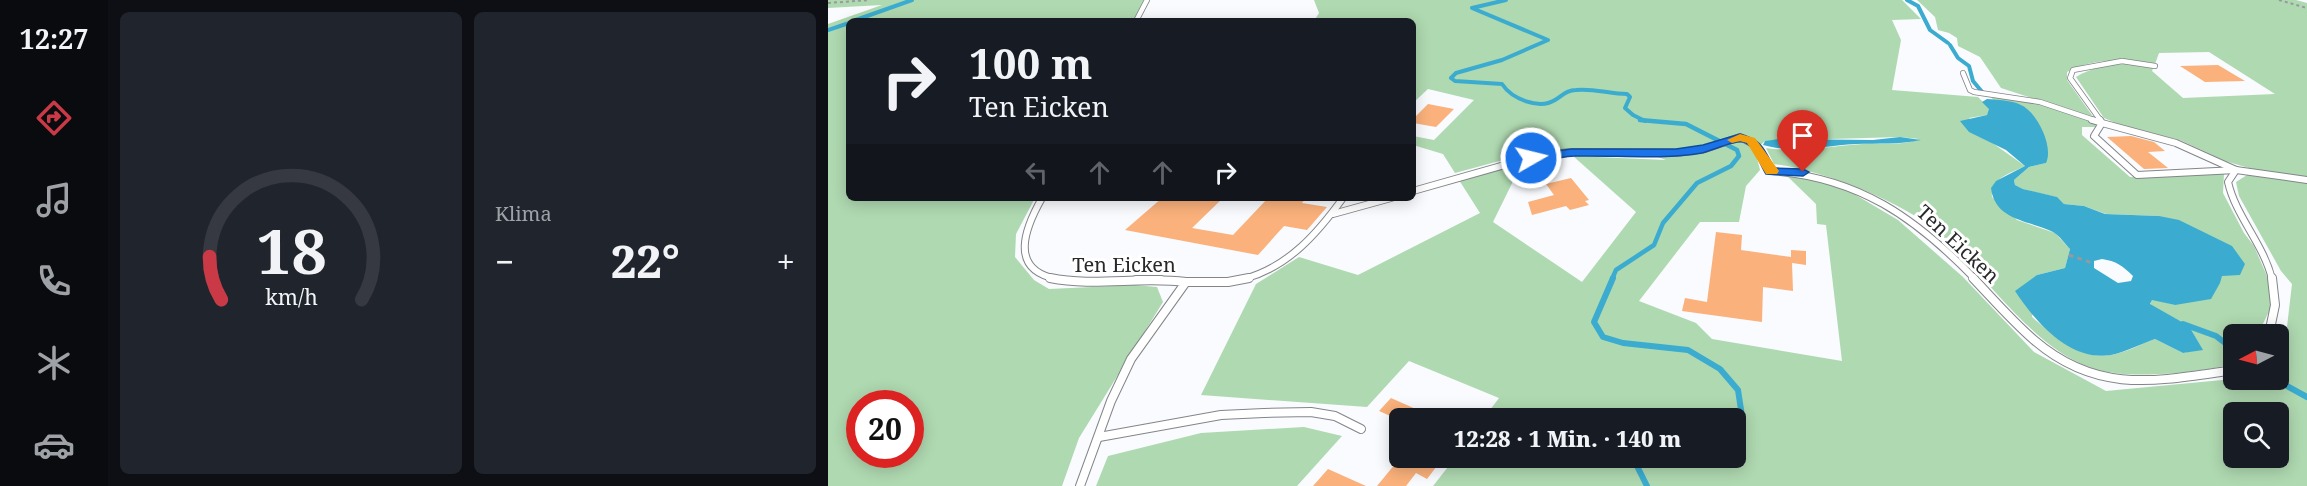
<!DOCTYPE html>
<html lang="de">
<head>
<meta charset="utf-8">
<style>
	body { margin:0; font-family:"Noto Serif",serif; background:#20242c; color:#f1f3f6; height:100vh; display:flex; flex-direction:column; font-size:22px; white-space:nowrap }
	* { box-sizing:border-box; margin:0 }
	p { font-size:20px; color:#9ea1a6 }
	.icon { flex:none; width:33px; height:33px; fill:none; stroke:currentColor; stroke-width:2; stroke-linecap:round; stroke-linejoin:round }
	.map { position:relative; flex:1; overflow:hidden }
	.side { display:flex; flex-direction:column; gap:12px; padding:12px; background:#0d0f14; width:720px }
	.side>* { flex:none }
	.hud { position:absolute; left:18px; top:18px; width:570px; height:183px; border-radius:9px; box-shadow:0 3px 15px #0003; background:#171b24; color:#f1f3f6; overflow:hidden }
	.needle { width:39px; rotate:264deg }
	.controls { position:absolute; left:1395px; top:324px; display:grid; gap:12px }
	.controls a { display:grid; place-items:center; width:66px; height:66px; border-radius:9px; background:#171b24; box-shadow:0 3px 15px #0003; font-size:30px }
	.speed { position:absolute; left:18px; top:390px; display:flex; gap:12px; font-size:30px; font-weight:700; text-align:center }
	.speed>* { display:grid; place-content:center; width:78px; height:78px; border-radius:50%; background:#171b24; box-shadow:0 3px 15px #0003; line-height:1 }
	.speed .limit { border:9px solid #d22; background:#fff; color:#111 }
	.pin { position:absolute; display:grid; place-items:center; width:51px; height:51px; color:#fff; margin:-62px -26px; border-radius:50% 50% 50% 0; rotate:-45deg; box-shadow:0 0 6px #0007 }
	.pin .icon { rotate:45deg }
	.me { position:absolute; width:66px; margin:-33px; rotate:82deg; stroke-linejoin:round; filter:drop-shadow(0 0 4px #0008) }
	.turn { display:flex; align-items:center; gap:21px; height:126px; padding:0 24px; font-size:27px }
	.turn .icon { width:78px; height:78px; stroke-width:2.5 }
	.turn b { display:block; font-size:42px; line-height:51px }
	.lanes { display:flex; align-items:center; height:57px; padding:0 24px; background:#0003; justify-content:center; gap:30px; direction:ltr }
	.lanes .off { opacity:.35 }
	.big { font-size:45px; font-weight:800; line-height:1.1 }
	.side .card { flex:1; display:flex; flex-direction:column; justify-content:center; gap:9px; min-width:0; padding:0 21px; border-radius:9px; background:#20242c }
	.side .dial { align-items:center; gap:0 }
	.dial svg { height:156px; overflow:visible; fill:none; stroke:#363941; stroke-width:7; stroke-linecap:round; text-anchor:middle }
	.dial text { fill:#f1f3f6; stroke:none }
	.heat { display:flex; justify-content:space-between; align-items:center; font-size:33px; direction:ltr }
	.side .tiles { flex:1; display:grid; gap:12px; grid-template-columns:repeat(2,1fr) }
	.trip { position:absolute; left:561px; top:408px; width:357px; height:60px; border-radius:9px; background:#171b24; box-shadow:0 3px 15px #0003; font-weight:800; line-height:60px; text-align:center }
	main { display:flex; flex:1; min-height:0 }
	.menu { display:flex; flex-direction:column; width:108px; justify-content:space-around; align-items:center; background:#090b0e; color:#9ea1a6 }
	.menu .icon { width:42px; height:42px }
	.menu .active { color:#c93946 }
	.menu b { font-size:27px; color:#f1f3f6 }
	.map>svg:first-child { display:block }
</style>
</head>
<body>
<main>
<nav class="menu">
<b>12:27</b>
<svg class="icon active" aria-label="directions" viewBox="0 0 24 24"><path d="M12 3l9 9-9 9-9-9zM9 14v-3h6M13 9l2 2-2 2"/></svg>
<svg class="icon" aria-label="music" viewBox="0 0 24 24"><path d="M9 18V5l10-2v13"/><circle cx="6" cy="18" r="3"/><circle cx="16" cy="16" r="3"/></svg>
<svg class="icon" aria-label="phone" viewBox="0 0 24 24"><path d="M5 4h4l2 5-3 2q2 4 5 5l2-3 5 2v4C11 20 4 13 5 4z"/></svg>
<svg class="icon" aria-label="climate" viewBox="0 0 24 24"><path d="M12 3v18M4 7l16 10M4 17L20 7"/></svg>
<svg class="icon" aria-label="car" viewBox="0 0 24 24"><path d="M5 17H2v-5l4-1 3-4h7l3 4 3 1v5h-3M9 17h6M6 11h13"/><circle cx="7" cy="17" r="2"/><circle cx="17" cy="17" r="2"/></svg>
</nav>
<section class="side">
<div class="tiles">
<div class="card dial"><svg viewBox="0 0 100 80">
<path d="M14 69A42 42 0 1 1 86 69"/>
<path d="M14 69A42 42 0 0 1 8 47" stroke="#c93946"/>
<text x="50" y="56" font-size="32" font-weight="700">18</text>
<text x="50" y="72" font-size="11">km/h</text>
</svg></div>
<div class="card"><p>Klima</p>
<div class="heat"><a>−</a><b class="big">22°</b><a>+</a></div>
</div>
</div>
</section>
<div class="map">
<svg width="1479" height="486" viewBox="0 0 1479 486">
	<rect width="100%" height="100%" fill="#f9fbfe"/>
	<g fill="#afd9b1" fill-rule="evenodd">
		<path d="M0,0H316L305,21H21V198H207L188,234L187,257L206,280L221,289L307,285L329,287L335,302L251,438L234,486H0V24L54,5L0,8ZM32,404H82V454H32Z"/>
		<path d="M486,0H1074L1093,19L1064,20L1073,40L1064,90L1150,97L1162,109L1159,115L1141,118L1163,142L1197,166C1183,173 1162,178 1164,197L1189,220L1227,233L1242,249L1237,268L1209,275L1204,317C1225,335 1251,360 1282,355C1297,353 1313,344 1327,339L1355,353L1374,349L1361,326L1322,305L1324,299L1347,305L1331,216L1278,214L1256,206L1236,204L1228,197L1195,189L1187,185L1186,180L1201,167L1218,163C1208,123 1212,104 1165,100L1163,96L1202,101L1267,122L1268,127H1254V135L1302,177L1396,174L1395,193L1416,233L1426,246L1448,297L1430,334H1406L1405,364C1369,373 1296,381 1261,367C1203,346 1158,275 1112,234C1076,202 994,170 946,164L938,148C972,153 1001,146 1035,144C1054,143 1074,146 1091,139L1072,137L937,141L927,150L932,170L918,186L911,222H872L811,301L868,323L884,339L1014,361L998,225L989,224L988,204L958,175H974L1016,188L1070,220L1135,277L1206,352L1278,391L1405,379L1450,380L1451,363L1455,361L1464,284L1453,271L1411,196L1408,182L1419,175L1479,183V486H605L627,458H908V418H656L671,398L581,361L539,407L373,395L428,284L471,257L530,275L652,213L631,180L694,163L665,222L754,282L808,212L745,156L838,160L830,157L834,150H740L690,156L627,173L615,154L585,145V136L606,140L646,100L600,89L585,103V21H486L491,13ZM1406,412H1450V458H1406Z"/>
		<path d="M1089,0H1468L1479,3V177L1431,171L1397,161L1352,140L1295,126L1276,118L1248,77C1272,63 1299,61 1325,68L1324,71L1355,98L1447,94L1381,52L1331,53L1327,64C1299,60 1265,57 1239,72V80L1266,118L1173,88L1152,57L1130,46L1129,38L1121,33L1110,30L1107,17Z"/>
		<polygon points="476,427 514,436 469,486 268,486 280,456 373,433"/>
	</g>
	<g fill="#3baccf" fill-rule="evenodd">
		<path d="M1159,99C1170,100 1183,100 1193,105C1209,112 1226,147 1218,163L1201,167L1186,180L1187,185L1195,189L1229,197L1236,204L1256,206L1277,214L1331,216L1351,220L1404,246L1417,264L1412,275L1394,276L1392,283L1383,299L1347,305L1324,300L1322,304L1361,326L1375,350L1355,353L1327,339C1313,344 1297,352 1283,355C1241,362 1207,321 1187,291L1209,275L1237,268L1242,249C1237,244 1232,236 1225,232C1201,220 1167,221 1163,188L1168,181L1197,166L1178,150L1141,132L1132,121L1159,115L1161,109L1154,102ZM1274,259C1288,261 1295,266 1305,276L1303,281L1290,283L1266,268V261Z"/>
		<path d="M1072,137L1093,140C1071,145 1050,143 1028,144C992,146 971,154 935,145L937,141L951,139L1045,140Z"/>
	</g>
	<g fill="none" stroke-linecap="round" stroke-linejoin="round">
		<g stroke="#3baccf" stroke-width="4">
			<path d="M678,0L644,8L720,40L674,60L628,73L623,78L627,81L674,84C684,99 711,110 727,100C735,95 739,90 748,90C765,88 782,94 799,94L802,97L797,108L805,115L817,121"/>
			<polyline points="1079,0 1090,6 1102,30 1120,43"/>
			<polyline points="25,21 84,0"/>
			<polyline points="0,30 21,23"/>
			<polyline points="1122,45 1130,58 1141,66 1145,81 1155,93"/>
		</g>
		<polyline stroke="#3baccf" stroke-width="4.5" points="784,279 788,270 826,245 835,223 869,183 903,166 911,156 909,150 858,124 812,120"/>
		<g stroke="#3baccf" stroke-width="6">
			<polyline points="785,278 766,322 775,337 795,343 860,350 892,369 910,390 914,416 907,418"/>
			<polyline points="1355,324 1388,336 1406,350"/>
			<polyline points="1448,380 1479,397"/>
			<polyline points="805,458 819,486"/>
		</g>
	</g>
	<g fill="#fab17b">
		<polygon points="1390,65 1417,81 1377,82 1352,66"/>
		<polygon points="600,104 626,109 608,127 585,123 585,119"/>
		<polygon points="1303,136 1326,142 1337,151 1320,152 1340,168 1316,169 1279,137"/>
		<polygon points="743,178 761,200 757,201 761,205 742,210 738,206 704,215 700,202 726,195 718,184"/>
		<polygon points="334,198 395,198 364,228 405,235 440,198 478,198 474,203 499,207 479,230 456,226 430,255 297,230"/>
		<polygon points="888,232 914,235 913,250 963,257 963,250 978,251 978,265 964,263 965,291 935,287 934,322 854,311 857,298 879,302"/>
		<polygon points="563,398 608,418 567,418 551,411"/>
		<polygon points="572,458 615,458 599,479 588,473 578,486 549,486"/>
		<polygon points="500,469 538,486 485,486"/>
	</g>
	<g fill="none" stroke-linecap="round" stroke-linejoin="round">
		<g stroke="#838589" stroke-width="6">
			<g id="lane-far2">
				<polyline points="308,21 319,0"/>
				<polyline points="1135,73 1142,90 1146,92 1212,102 1269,121"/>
				<polyline points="1273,121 1242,78 1245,70 1294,61 1327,66"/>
			</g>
		</g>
		<g stroke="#838589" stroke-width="8">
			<g id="lane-far1">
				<polyline points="1264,120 1274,123 1266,136 1309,175 1408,170"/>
				<polyline points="1272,120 1274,123 1348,143 1408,170 1479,180"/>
				<path d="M1408,170L1400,182C1408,217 1435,243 1444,279"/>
				<path d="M585,191L712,155L743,152L848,153L877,149L912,137L927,145L942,171C1030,177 1087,217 1147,279"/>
				<path d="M214,198C197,228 180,270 229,279"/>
				<polyline points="505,214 563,198"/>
				<polyline points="308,279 333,279"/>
				<path d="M416,279C460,267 489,234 515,198"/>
			</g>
		</g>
		<g stroke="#838589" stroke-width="10">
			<g id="lane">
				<path d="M222,278C267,287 312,276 358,282L303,359L283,401L252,486"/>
				<path d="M1145,278C1165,299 1184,321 1206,340C1270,395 1329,381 1406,370"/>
				<polyline points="358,282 400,282 421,278"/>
				<polyline points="1441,334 1447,305 1444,278"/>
				<polyline points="271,437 393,415 436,413 483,412 507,416 533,429"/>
			</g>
		</g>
		<g stroke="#97999b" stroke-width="2" stroke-dasharray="3 3" stroke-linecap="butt">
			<polyline points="1451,0 1479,8"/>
			<polyline points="0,3 42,0"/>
		</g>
		<polyline stroke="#97999b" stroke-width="3" stroke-dasharray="4.5 4.5" stroke-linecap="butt" points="1241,255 1264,263"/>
		<use href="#lane-far2" stroke="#fff" stroke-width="4.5"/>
		<use href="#lane-far1" stroke="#fff" stroke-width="6"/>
		<use href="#lane" stroke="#fff" stroke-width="8"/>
	</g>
	<path fill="#1a73e8" stroke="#114b97" stroke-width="1.5" d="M912,134C934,140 936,149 946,168L975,169L981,172L975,176L938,174C932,165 928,148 918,143C910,138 884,151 874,153C832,160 789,155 746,156C733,156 707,166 697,158L703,154L744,149H848L875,145Z"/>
	<polygon fill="#f59e0b" points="912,134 927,138 951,171 949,174 938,174 919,143 912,141 904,143 899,140"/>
	<g text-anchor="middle" stroke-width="6" stroke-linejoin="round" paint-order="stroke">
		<g font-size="20" fill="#28292b" stroke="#fff">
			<text transform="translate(1130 244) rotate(43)" y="7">Ten Eicken</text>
			<text x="296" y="272">Ten Eicken</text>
		</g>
	</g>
</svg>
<div class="controls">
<a><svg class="needle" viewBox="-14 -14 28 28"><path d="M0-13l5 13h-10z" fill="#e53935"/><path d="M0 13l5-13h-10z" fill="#9ea1a6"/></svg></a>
<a><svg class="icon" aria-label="search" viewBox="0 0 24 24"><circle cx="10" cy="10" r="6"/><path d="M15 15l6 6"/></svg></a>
</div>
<div class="speed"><div class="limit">20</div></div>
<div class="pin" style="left:975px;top:172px;background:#d93025"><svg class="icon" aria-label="arrive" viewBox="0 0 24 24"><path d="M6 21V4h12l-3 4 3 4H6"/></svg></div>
<svg class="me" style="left:703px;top:158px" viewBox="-20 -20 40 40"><circle r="17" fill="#1a73e8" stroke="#fff" stroke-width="3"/><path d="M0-11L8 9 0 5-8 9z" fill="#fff"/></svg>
<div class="trip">12:28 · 1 Min. · 140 m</div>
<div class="hud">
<div class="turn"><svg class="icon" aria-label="right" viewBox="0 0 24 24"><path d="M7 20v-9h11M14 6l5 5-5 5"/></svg><div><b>100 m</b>Ten Eicken</div></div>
<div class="lanes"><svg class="icon off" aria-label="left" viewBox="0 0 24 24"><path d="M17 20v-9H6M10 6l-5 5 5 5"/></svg><svg class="icon off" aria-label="ahead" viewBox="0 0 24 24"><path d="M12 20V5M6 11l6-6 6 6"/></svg><svg class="icon off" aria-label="ahead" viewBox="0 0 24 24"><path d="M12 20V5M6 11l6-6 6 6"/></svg><svg class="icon" aria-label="right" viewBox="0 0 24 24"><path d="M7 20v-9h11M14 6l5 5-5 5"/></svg></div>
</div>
</div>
</main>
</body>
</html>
